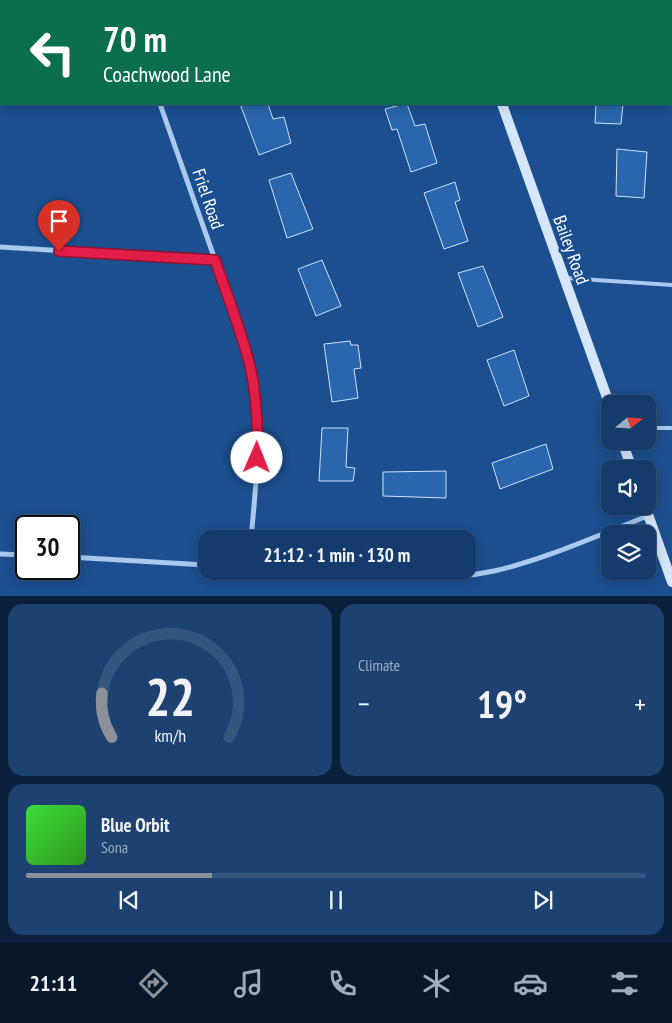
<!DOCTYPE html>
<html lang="en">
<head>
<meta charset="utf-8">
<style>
	body { margin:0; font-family:"PT Sans Narrow",sans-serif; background:#1d4271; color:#f1f3f6; height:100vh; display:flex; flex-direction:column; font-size:19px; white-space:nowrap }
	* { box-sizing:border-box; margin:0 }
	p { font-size:16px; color:#9dadc1 }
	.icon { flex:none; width:28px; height:28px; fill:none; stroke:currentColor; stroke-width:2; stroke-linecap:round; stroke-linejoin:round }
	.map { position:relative; height:596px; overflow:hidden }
	.side { display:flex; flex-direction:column; gap:8px; padding:8px; background:#0b203b; flex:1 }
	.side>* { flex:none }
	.guide { position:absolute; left:0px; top:0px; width:672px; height:105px; box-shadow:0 2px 12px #0003,0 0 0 1px #33557e; background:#0b6e4f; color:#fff; overflow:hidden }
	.needle { width:32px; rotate:72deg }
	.tools { position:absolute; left:601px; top:395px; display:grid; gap:10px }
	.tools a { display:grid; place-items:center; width:55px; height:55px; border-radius:10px; background:#143b6b; box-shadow:0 2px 12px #0003,0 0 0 1px #33557e; font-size:25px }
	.speed { position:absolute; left:15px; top:515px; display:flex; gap:10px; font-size:25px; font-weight:700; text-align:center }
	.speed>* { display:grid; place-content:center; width:65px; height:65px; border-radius:50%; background:#143b6b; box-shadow:0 2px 12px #0003,0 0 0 1px #33557e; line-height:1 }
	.speed .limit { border:2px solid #111; border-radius:8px; background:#fff; color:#111 }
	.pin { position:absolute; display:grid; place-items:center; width:42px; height:42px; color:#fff; margin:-51px -21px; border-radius:50% 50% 50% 0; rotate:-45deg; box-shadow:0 0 5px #0007 }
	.pin .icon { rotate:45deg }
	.me { position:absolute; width:55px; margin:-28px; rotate:1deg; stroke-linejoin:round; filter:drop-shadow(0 0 4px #0008) }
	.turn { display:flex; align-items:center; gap:18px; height:105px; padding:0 20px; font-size:22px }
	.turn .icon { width:65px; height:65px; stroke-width:2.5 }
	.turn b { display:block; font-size:35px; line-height:42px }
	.big { font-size:38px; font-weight:700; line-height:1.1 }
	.side .widget { flex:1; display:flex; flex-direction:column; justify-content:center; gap:8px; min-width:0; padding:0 18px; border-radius:15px; background:#1d4271 }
	.side .dial { align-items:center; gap:0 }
	.dial svg { height:130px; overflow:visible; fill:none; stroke:#33557e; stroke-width:7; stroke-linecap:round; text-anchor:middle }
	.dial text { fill:#f1f3f6; stroke:none }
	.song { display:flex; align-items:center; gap:15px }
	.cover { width:60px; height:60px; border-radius:8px; background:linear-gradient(135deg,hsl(120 70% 55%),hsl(110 70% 35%)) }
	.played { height:5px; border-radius:2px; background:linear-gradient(90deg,#8c9099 30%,#33557e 30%) }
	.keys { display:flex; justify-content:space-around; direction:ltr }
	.heat { display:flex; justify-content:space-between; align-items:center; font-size:28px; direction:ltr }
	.side .tiles { flex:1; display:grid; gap:8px; grid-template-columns:1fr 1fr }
	.widget:last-child { grid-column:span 2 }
	.trip { position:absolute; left:198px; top:530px; width:278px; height:50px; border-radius:15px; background:#143b6b; box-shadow:0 2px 12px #0003,0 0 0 1px #33557e; font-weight:700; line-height:50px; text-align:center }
	.tabs { display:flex; height:80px; justify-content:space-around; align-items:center; background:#08182b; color:#9dadc1 }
	.tabs .icon { width:35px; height:35px }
	.tabs .active { color:#8c9099 }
	.tabs b { font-size:22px; color:#f1f3f6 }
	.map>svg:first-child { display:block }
</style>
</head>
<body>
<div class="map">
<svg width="672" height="596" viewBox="0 0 672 596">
	<rect width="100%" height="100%" fill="#1b4f8f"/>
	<g fill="#2a66ad" stroke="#cfe3fa">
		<polygon points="240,104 268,104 273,119 284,117 291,143 259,155"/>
		<polygon points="404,104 407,104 415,126 425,124 437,163 411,172 397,129 392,130 385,109"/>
		<polygon points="596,104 623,104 621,124 595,123"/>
		<polygon points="617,149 647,152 644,198 616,196"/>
		<polygon points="291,173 313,229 287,238 269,180"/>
		<polygon points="455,182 460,200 455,202 468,241 444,249 424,193"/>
		<polygon points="322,260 341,306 316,316 298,269"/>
		<polygon points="483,266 503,317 478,327 458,273"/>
		<polygon points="350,341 351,345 358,345 361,368 354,369 358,398 332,402 324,344"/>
		<polygon points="514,350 529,396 504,406 487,360"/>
		<polygon points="322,428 348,428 346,467 355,468 353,481 319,481"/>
		<polygon points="546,444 553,469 500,489 492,463"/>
		<polygon points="446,471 446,498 383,496 383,472"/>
	</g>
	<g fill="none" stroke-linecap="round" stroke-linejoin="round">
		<g stroke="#a9c9ee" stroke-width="4">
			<polyline points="566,278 672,285"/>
			<polyline points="648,428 672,428"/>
		</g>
		<g stroke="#a9c9ee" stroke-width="5">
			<polyline points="124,0 124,1"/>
			<path d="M160,104L243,339C249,361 254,384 256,407C260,451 255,495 251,539"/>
			<polyline points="0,247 215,260"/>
			<polyline points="0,554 26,555"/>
			<polyline points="69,557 206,565"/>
			<path d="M304,571C367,576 433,584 494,571C547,559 598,535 648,516"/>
		</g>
		<g stroke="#d6e6fa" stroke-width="10">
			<polyline points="465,0 466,1"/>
			<polyline points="502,104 610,406"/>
			<polyline points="622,441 632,469"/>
			<polyline points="645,506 672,582"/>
		</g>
	</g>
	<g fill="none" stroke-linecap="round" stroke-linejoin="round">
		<g stroke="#92132f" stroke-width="12">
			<path id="route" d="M59,251L215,260C227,295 241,330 250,366C257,396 258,428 257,458"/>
		</g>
		<use href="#route" stroke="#e11d48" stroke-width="9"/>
	</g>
	<g text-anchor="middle" stroke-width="5" stroke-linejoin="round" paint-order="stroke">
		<g font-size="18" fill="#fff" stroke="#1b4f8f">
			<text transform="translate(208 199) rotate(71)" y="6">Friel Road</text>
			<text transform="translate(571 250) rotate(70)" y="6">Bailey Road</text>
		</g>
	</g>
</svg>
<div class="tools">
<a><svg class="needle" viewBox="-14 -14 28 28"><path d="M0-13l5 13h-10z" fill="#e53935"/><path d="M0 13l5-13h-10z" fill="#9dadc1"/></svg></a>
<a><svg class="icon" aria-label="sound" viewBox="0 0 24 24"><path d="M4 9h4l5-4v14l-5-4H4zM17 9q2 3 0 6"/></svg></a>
<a><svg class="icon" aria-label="layers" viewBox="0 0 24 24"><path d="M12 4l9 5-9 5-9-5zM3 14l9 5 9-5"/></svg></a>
</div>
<div class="speed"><div class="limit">30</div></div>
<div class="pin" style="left:59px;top:251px;background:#d93025"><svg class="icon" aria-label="arrive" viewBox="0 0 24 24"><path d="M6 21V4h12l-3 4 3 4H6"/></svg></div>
<svg class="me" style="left:257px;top:458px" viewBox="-20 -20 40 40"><circle r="19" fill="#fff"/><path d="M0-13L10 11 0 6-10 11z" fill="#e11d48"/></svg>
<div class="trip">21:12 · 1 min · 130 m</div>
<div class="guide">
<div class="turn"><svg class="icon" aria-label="left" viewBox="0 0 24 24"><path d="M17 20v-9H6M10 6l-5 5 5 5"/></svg><div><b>70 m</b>Coachwood Lane</div></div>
</div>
</div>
<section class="side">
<div class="tiles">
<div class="widget dial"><svg viewBox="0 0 100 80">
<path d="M14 69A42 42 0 1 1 86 69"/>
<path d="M14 69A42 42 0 0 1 8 42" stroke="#8c9099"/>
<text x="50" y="56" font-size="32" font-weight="700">22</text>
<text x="50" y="72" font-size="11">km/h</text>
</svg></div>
<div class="widget"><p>Climate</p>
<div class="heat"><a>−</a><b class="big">19°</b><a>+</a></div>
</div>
<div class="widget">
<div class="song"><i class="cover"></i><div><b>Blue Orbit</b><p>Sona</p></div></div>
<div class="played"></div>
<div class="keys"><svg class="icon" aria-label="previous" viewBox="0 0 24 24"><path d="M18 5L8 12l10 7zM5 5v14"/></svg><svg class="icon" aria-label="pause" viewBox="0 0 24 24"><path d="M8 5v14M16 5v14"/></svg><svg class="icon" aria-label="next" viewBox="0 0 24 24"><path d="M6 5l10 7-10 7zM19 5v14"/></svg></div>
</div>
</div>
</section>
<nav class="tabs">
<b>21:11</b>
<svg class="icon active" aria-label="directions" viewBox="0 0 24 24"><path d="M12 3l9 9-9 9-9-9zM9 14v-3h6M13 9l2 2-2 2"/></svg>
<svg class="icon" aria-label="music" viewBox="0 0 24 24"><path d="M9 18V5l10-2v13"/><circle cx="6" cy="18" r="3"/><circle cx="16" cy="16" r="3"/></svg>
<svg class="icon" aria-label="phone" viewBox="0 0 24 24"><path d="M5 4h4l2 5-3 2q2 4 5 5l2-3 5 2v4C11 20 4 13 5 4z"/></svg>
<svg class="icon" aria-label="climate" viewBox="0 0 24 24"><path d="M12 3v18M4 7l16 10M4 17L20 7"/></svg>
<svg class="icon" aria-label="car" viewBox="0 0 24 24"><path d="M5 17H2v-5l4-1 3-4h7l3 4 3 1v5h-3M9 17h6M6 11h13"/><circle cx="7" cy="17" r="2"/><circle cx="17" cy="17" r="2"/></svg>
<svg class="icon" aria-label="filters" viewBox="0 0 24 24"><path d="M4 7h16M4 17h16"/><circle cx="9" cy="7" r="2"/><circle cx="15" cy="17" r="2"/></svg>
</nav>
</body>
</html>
